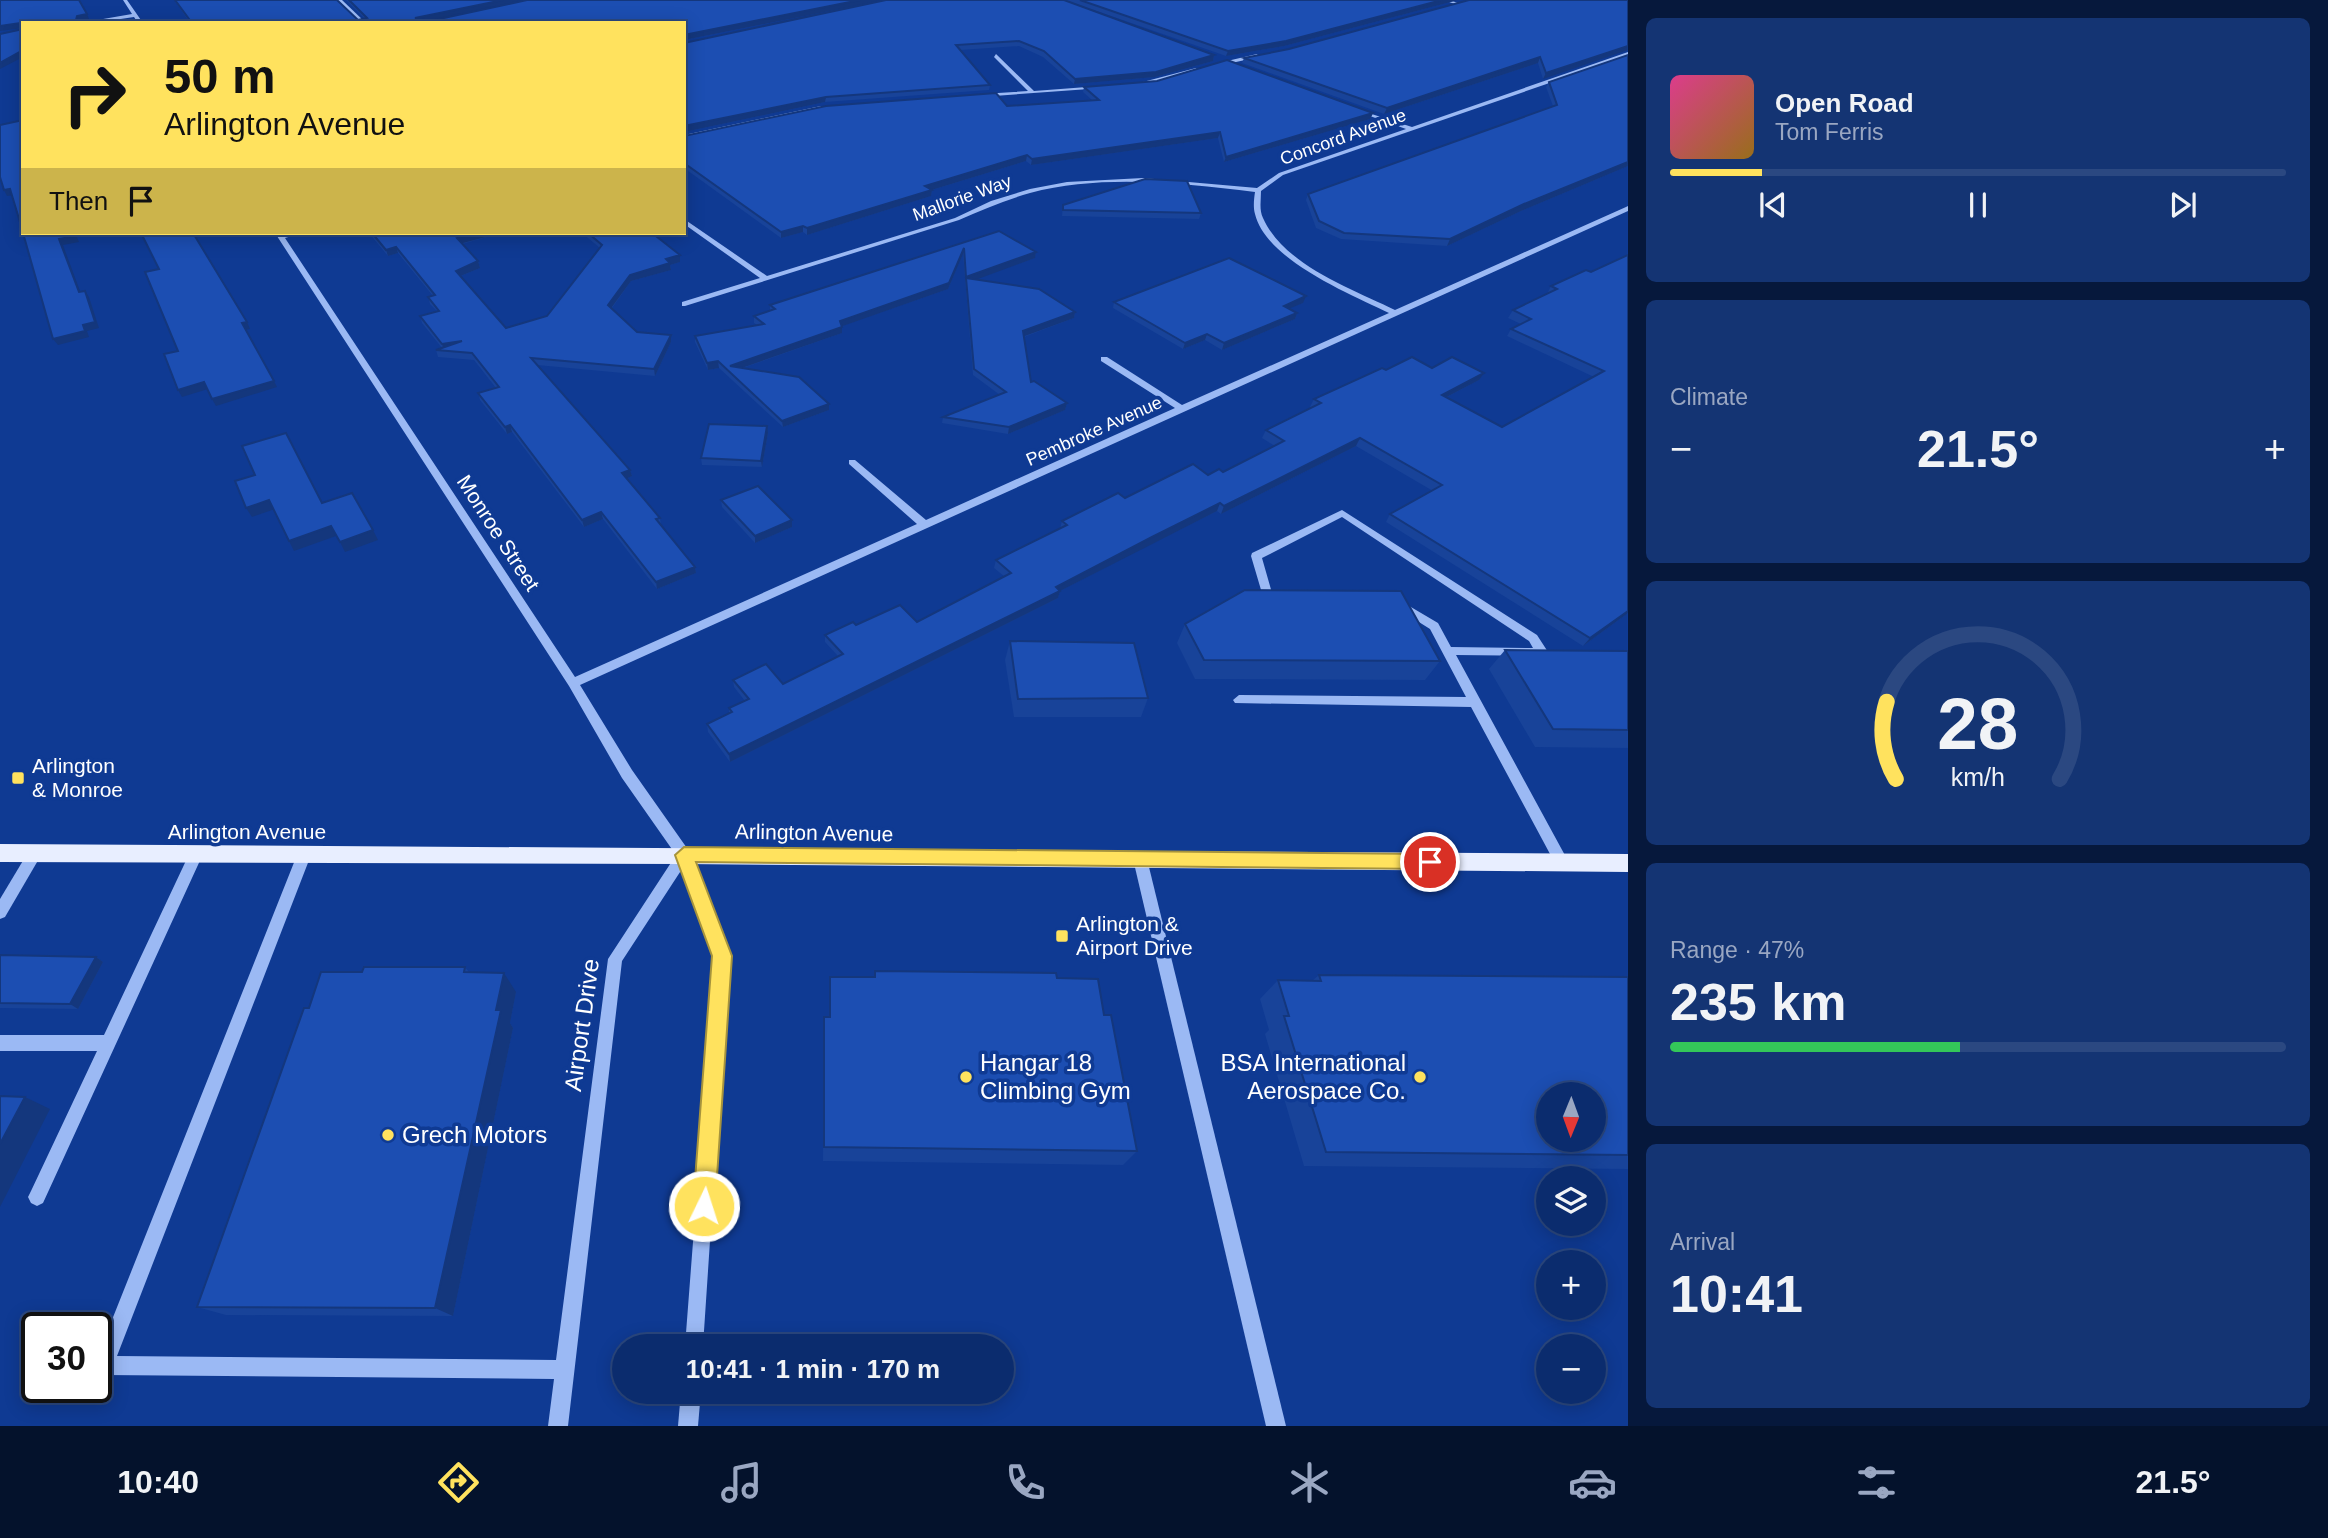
<!DOCTYPE html>
<html lang="en">
<head>
<meta charset="utf-8">
<style>
	body { margin:0; font-family:Arial,sans-serif; background:#143473; color:#f1f3f6; height:100vh; display:flex; flex-direction:column; font-size:26px; white-space:nowrap }
	* { box-sizing:border-box; margin:0 }
	p { font-size:23px; color:#9aa7c2 }
	.icon { flex:none; width:38px; height:38px; fill:none; stroke:currentColor; stroke-width:2; stroke-linecap:round; stroke-linejoin:round }
	.map { position:relative; flex:1; overflow:hidden }
	.panel { display:flex; flex-direction:column; gap:18px; padding:18px; background:#06183c; width:700px }
	.panel>* { flex:none }
	.guide { position:absolute; left:21px; top:21px; width:665px; height:214px; border-radius:0px; box-shadow:0 4px 18px #0003,0 0 0 2px #2b4881; background:#ffe25e; color:#111; overflow:hidden }
	.needle { width:46px; rotate:181deg }
	.tools { position:absolute; left:1536px; top:1082px; display:grid; gap:14px }
	.tools a { display:grid; place-items:center; width:70px; height:70px; border-radius:50%; background:#0b2c6e; box-shadow:0 4px 18px #0003,0 0 0 2px #2b4881; font-size:35px }
	.speed { position:absolute; left:21px; top:1312px; display:flex; gap:14px; font-size:35px; font-weight:700; text-align:center }
	.speed>* { display:grid; place-content:center; width:91px; height:91px; border-radius:50%; background:#0b2c6e; box-shadow:0 4px 18px #0003,0 0 0 2px #2b4881; line-height:1 }
	.speed .limit { border:4px solid #111; border-radius:10px; background:#fff; color:#111 }
	.pin { position:absolute; display:grid; place-items:center; width:60px; height:60px; color:#fff; margin:-30px; border:4px solid #fff; border-radius:50%; box-shadow:0 2px 7px #0007 }
	.me { position:absolute; width:77px; margin:-38px; rotate:4deg; stroke-linejoin:round; filter:drop-shadow(0 0 5px #0008) }
	.turn { display:flex; align-items:center; gap:24px; height:147px; padding:0 28px; font-size:32px }
	.turn .icon { width:91px; height:91px; stroke-width:2.5 }
	.turn b { display:block; font-size:49px; line-height:60px }
	.then { display:flex; align-items:center; height:66px; padding:0 28px; background:#0003; gap:14px; font-size:26px }
	.big { font-size:52px; font-weight:600; line-height:1.1 }
	.panel .card { flex:1; display:flex; flex-direction:column; justify-content:center; gap:10px; min-width:0; padding:0 24px; border-radius:10px; background:#143473 }
	.panel .dial { align-items:center; gap:0 }
	.dial svg { height:182px; overflow:visible; fill:none; stroke:#2b4881; stroke-width:7; stroke-linecap:round; text-anchor:middle }
	.dial text { fill:#f1f3f6; stroke:none }
	.song { display:flex; align-items:center; gap:21px }
	.cover { width:84px; height:84px; border-radius:10px; background:linear-gradient(135deg,hsl(330 70% 55%),hsl(40 70% 35%)) }
	.played { height:7px; border-radius:4px; background:linear-gradient(90deg,#ffe25e 15%,#2b4881 15%) }
	.keys { display:flex; justify-content:space-around; direction:ltr }
	.heat { display:flex; justify-content:space-between; align-items:center; font-size:38px; direction:ltr }
	.charge { height:10px; border-radius:5px; background:linear-gradient(90deg,#34c759 47%,#2b4881 0) }
	.trip { position:absolute; left:612px; top:1334px; width:402px; height:70px; border-radius:35px; background:#0b2c6e; box-shadow:0 4px 18px #0003,0 0 0 2px #2b4881; font-weight:600; line-height:70px; text-align:center }
	.menu { display:flex; height:112px; justify-content:space-around; align-items:center; background:#04122c; color:#9aa7c2 }
	.menu .icon { width:49px; height:49px }
	.menu .current { color:#ffe25e }
	.menu b { font-size:32px; color:#f1f3f6 }
	main { display:flex; flex:1; min-height:0 }
	.map>svg:first-child { display:block }
</style>
</head>
<body>
<main>
<div class="map">
<svg width="1628" height="1426" viewBox="0 0 1628 1426">
	<rect width="100%" height="100%" fill="#0f3a93"/>
	<g fill="none" stroke-linecap="round" stroke-linejoin="round">
		<g fill="#9bb9f4" fill-rule="evenodd">
			<polygon points="123,0 127,0 143,23 138,23 134,17 94,23 80,23 132,14"/>
			<polygon points="337,0 342,0 366,23 361,23"/>
			<polygon points="1443,0 1450,0 1460,4 1458,5"/>
			<path d="M1628,52V56L1283,175L1261,191C1261,200 1259,210 1263,218C1284,265 1352,289 1395,310L1626,207L1628,206V211L580,685L632,770L689,851L729,956L703,1346H685L715,956L682,869L622,961L568,1426H548L554,1379L104,1375L97,1372L96,1360L297,855L299,851L304,849L309,851L311,855L117,1356L556,1360L608,959L676,855L622,778L569,686L275,233L283,234L302,233L285,238L575,677L917,524L849,464V460H855L926,520L1175,408L1101,361V357H1107L1182,405L1389,313C1350,294 1266,260 1255,214C1253,207 1254,199 1255,192C1181,183 1102,174 1030,193C1005,200 982,210 959,220L685,306H682V302L760,278L684,224V219L767,276L955,218L991,201L1030,189L1067,182L1143,178L1257,188L1279,173L1406,129L1356,111V109L1412,127Z"/>
			<polygon points="996,54 1034,91 1100,86 1103,88 980,97 982,94 1028,91 994,57"/>
			<polygon points="1257,54 1259,57 1213,67 1210,65"/>
			<polygon points="1196,68 1198,71 1142,85 1139,83"/>
			<polygon points="821,106 823,109 684,139 684,135"/>
			<polygon points="1342,510 1537,635 1548,652 1542,656 1456,655 1567,859 1569,863 1567,867 1562,869 1557,867 1471,707 1235,703 1233,700 1239,695 1466,697 1430,629 1395,607 1393,604 1395,601 1399,600 1438,623 1451,647 1533,648 1529,641 1342,517 1262,558 1272,593 1282,594 1284,597 1278,601 1264,600 1251,556 1252,553"/>
			<polygon points="35,847 40,849 42,853 40,857 5,917 0,919 0,899 30,849"/>
			<polygon points="196,848 201,850 203,854 43,1203 37,1206 31,1203 28,1197 31,1191 97,1051 0,1051 0,1035 104,1035 191,850"/>
			<polygon points="1140,853 1145,855 1147,859 1286,1426 1266,1426 1133,859 1135,855"/>
			<polygon points="681,1391 701,1391 698,1426 678,1426"/>
		</g>
		<polygon fill="#e8eeff" fill-rule="evenodd" points="0,844 1628,854 1628,872 684,864 0,862"/>
	</g>
	<g fill="#184399">
		<polygon points="174,0 337,0 358,20 364,18 346,0 885,0 684,40 684,23 190,23"/>
		<polygon points="886,0 1214,55 1213,61 1155,77 1074,84 1043,57 1019,46 960,50 990,85 989,90 825,102 684,132"/>
		<polygon points="1065,0 1458,0 1284,46 1226,56"/>
		<polygon points="1628,0 1543,79 1538,63 1384,114 1242,63 1244,58 1289,49"/>
		<polygon points="1628,55 1628,166 1521,211 1447,246 1341,239 1316,228 1306,200 1308,194 1553,106 1546,87 1549,82"/>
		<polygon points="1084,87 1373,113 1370,119 1224,162 1218,138 1031,165 1026,161 932,190 931,196 807,235 803,232 781,238 684,168 684,136 1007,106 1092,100 1083,92"/>
		<polygon points="1063,205 1201,213 1199,219 1062,216"/>
		<polygon points="999,231 1036,252 1035,258 976,279 1075,312 1074,318 1024,337 1031,382 1067,403 1065,410 1008,434 942,423 943,417 1000,395 973,375 963,254 948,289 842,326 842,333 743,368 829,410 783,427 719,368 708,370 695,342 695,336 757,325 754,323 754,316 770,311 770,305"/>
		<polygon points="369,233 501,233 462,244 478,261 480,268 461,276 506,328 547,316 600,248 582,233 652,233 680,255 680,262 670,265 671,270 631,281 612,308 637,332 671,335 671,342 655,376 537,365 630,470 632,476 627,478 660,518 661,525 695,567 696,573 657,589 603,519 584,527 512,432 507,434 480,400 478,393 496,388 474,360 438,357 436,350 442,348 422,323 420,316 437,311 430,304 428,297 433,296 398,253 388,256"/>
		<polygon points="1628,255 1628,613 1583,646 1386,522 1390,514 1433,491 1356,446 1221,514 1217,511 1149,545 1060,591 1058,598 730,762 708,732 707,724 729,714 729,708 745,701 734,687 733,680 783,684 838,656 825,642 825,635 856,625 917,622 1005,577 994,568 996,560 1060,529 1062,521 1125,498 1208,475 1223,472 1275,446 1262,438 1266,430 1312,408 1310,407 1314,399 1386,370 1432,368 1479,380 1447,397 1502,427 1594,377 1507,336 1511,329 1521,324 1508,318 1513,310 1547,294 1551,286 1591,272"/>
		<polygon points="1114,302 1303,303 1289,308 1297,313 1295,319 1222,350 1205,340 1183,349 1113,308"/>
		<polygon points="767,426 768,433 762,467 702,465 701,458"/>
		<polygon points="721,500 792,527 755,543 722,507"/>
		<polygon points="1185,624 1440,661 1425,680 1195,679 1177,643"/>
		<polygon points="1010,641 1148,698 1141,717 1014,717 1005,660"/>
		<polygon points="1505,650 1628,651 1628,748 1535,747 1489,669"/>
		<polygon points="0,955 96,957 103,962 78,1009 0,1008"/>
		<polygon points="465,967 469,972 516,992 510,1023 513,1028 453,1316 226,1315 197,1307 309,1008 362,972"/>
		<polygon points="875,971 1057,978 1104,1015 1137,1151 1123,1165 823,1161 824,1017 829,1017 874,977"/>
		<polygon points="1319,975 1628,977 1628,1169 1304,1166 1265,1034 1269,1030 1260,999 1278,980 1313,980"/>
	</g>
	<g fill="#14377d">
		<polygon points="503,0 527,0 419,23 415,18"/>
		<polygon points="860,0 885,0 684,40 684,35"/>
		<polygon points="1442,0 1458,0 1284,46 1226,56 1228,51"/>
		<polygon points="87,14 89,19 76,20 77,16"/>
		<polygon points="20,23 23,28 0,31 0,26"/>
		<polygon points="1628,46 1628,50 1543,79 1546,73"/>
		<polygon points="23,50 23,57 0,69 0,63"/>
		<polygon points="1214,55 1213,61 1155,77 1074,84 1075,79"/>
		<polygon points="1540,57 1538,63 1384,114 1387,108"/>
		<polygon points="826,97 825,102 684,132 684,126"/>
		<polygon points="1373,113 1370,119 1224,162 1226,157"/>
		<polygon points="1220,132 1218,138 1031,165 1032,159"/>
		<polygon points="1027,155 1026,161 925,192 925,186"/>
		<polygon points="1628,162 1628,166 1521,211 1447,246 1450,239 1524,204"/>
		<polygon points="10,189 14,195 7,196 4,190"/>
		<polygon points="932,190 931,196 807,235 807,228"/>
		<polygon points="803,226 803,232 781,238 781,232"/>
		<polygon points="74,233 80,233 81,236 77,237 79,242 63,245 83,299 79,292 59,239"/>
		<polygon points="476,233 501,233 459,244 457,238"/>
		<polygon points="396,247 398,253 388,256 386,250"/>
		<polygon points="964,248 963,254 948,289 840,327 840,321"/>
		<polygon points="1036,252 1035,258 967,283 966,278 965,283 966,277"/>
		<polygon points="680,255 680,262 670,265 671,270 631,281 609,311 608,305 630,275 666,259"/>
		<polygon points="478,261 480,268 458,277 456,271"/>
		<polygon points="85,291 89,297 99,328 87,331 89,337 58,345 53,339 83,325"/>
		<polygon points="1306,296 1303,303 1281,312 1284,306"/>
		<polygon points="1075,312 1074,318 1022,337 1023,331"/>
		<polygon points="1297,313 1295,319 1222,350 1224,343"/>
		<polygon points="247,322 250,329 245,330 242,323"/>
		<polygon points="842,327 842,333 730,372 730,366"/>
		<polygon points="1207,334 1205,340 1183,349 1185,343"/>
		<polygon points="671,335 671,342 655,376 654,369"/>
		<polygon points="462,341 444,351 442,344"/>
		<polygon points="718,361 719,368 708,370 707,363"/>
		<polygon points="1484,373 1479,380 1437,402 1442,395"/>
		<polygon points="274,381 277,387 216,406 212,399"/>
		<polygon points="204,382 208,389 182,397 178,390"/>
		<polygon points="1067,403 1065,410 1008,434 1009,427"/>
		<polygon points="829,404 829,410 783,427 782,421"/>
		<polygon points="510,425 512,432 507,434 505,427"/>
		<polygon points="767,426 768,433 762,467 761,461"/>
		<polygon points="1360,438 1356,446 1221,514 1224,506"/>
		<polygon points="630,470 632,476 623,480 622,473"/>
		<polygon points="269,500 275,509 252,517 246,508"/>
		<polygon points="1220,503 1217,511 1060,591 1058,598 730,762 729,754 1152,537"/>
		<polygon points="601,512 603,519 584,527 582,520"/>
		<polygon points="792,520 792,527 755,543 755,536"/>
		<polygon points="331,526 336,536 294,551 289,541"/>
		<polygon points="373,530 378,540 345,552 340,542"/>
		<polygon points="695,567 696,573 657,589 656,582"/>
		<polygon points="1628,611 1628,613 1583,646 1590,638"/>
		<polygon points="96,957 103,962 78,1009 70,1004"/>
		<polygon points="504,973 516,992 510,1023 513,1028 453,1316 435,1308"/>
		<polygon points="25,1097 50,1109 0,1207 0,1144"/>
	</g>
	<g fill="#1c4eb2" stroke="#14377d" stroke-width="2" fill-rule="evenodd">
		<polygon points="0,0 79,0 87,14 77,16 76,20 91,21 92,23 23,23 23,29 20,23 0,26"/>
		<polygon points="175,0 337,0 358,20 367,18 349,0 503,0 415,18 430,21 527,0 860,0 684,35 684,23 192,23"/>
		<polygon points="886,0 1064,0 1214,55 1156,72 1075,79 1044,51 1019,41 956,45 990,85 826,97 684,126 684,43"/>
		<polygon points="1080,0 1442,0 1286,41 1228,51"/>
		<polygon points="1469,0 1628,0 1628,46 1546,73 1540,57 1387,108 1244,58 1289,49"/>
		<polygon points="23,29 23,50 0,63 0,34"/>
		<polygon points="1628,55 1628,162 1524,204 1450,239 1344,233 1319,221 1308,194 1557,105 1549,82"/>
		<polygon points="1227,60 1373,113 1226,157 1220,132 1032,159 1027,155 925,186 932,190 807,228 803,226 781,232 684,163 684,136 826,106 996,93 1007,106 1099,100 1084,87 1157,81"/>
		<polygon points="23,120 23,232 10,189 4,190 0,177 0,125"/>
		<polygon points="1145,179 1187,181 1201,213 1063,210 1063,205"/>
		<polygon points="999,231 1036,252 966,277 964,248 949,283 840,321 842,327 730,366 799,377 829,404 782,421 718,361 707,363 695,336 764,324 754,316 775,309 770,305"/>
		<polygon points="23,233 74,233 75,236 59,239 79,292 85,291 95,322 83,325 85,331 53,339"/>
		<polygon points="141,233 193,233 247,322 242,323 274,381 212,399 204,382 178,390 164,354 178,351 145,272 159,269"/>
		<polygon points="372,233 476,233 457,238 478,261 456,271 506,328 547,316 602,245 588,233 652,233 680,255 666,259 670,263 630,275 608,305 637,332 671,335 654,369 531,358 630,470 622,473 660,518 656,519 695,567 656,582 601,512 582,520 510,425 505,427 478,393 499,387 472,353 436,350 462,341 442,344 420,316 439,311 428,297 435,295 396,247 386,250"/>
		<polygon points="1628,255 1628,611 1590,638 1390,514 1442,485 1360,438 1224,506 1220,503 1152,537 1056,587 1060,591 729,754 707,724 732,712 729,708 749,699 733,680 766,664 783,684 843,654 825,635 853,622 856,625 900,605 917,622 1011,573 996,560 1067,525 1062,521 1118,493 1125,498 1193,464 1208,475 1219,469 1223,472 1284,441 1266,430 1321,403 1314,399 1382,368 1386,370 1412,357 1432,368 1452,357 1484,373 1442,395 1502,427 1604,371 1511,329 1531,319 1513,310 1557,289 1551,286 1586,270 1591,272"/>
		<polygon points="1229,258 1306,296 1284,306 1297,313 1224,343 1207,334 1185,343 1114,302"/>
		<polygon points="966,278 1039,289 1075,312 1023,331 1031,382 1034,381 1067,403 1009,427 943,417 1006,392 974,369"/>
		<polygon points="709,424 767,426 761,461 701,458"/>
		<polygon points="286,433 322,503 352,493 373,530 340,542 331,526 289,541 269,500 246,508 235,481 255,475 242,446"/>
		<polygon points="758,486 792,520 755,536 721,500"/>
		<polygon points="1245,590 1401,591 1440,661 1204,660 1185,624"/>
		<polygon points="1010,641 1134,643 1148,698 1018,699"/>
		<polygon points="1505,650 1628,651 1628,730 1553,729"/>
		<polygon points="0,955 96,957 70,1004 0,1003"/>
		<polygon points="364,967 465,967 464,972 504,973 496,1010 501,1010 435,1308 197,1307 304,1008 309,1008 321,972 362,972"/>
		<polygon points="875,971 1056,973 1057,978 1098,979 1104,1015 1111,1015 1137,1151 824,1147 824,1017 830,1017 830,977 875,977"/>
		<path d="M1319,975L1628,977V1155L1326,1152L1284,1016H1289L1278,980L1321,981ZM1549,1094H1594V1139H1549Z"/>
		<polygon points="0,1096 25,1097 0,1144"/>
	</g>
	<polygon fill="#ffe25e" stroke="#a6933d" stroke-width="2" points="684,847 1430,854 1437,856 1439,862 1437,867 1430,869 696,862 732,956 715,1206 712,1214 704,1218 696,1214 693,1206 712,956 675,855"/>
	<g fill="#ffe25e" stroke="#0f3a93" stroke-width="2.5">
		<rect x="11" y="771" width="14" height="14" rx="3.5"/>
		<rect x="1055" y="929" width="14" height="14" rx="3.5"/>
		<circle cx="966" cy="1077" r="7"/>
		<circle cx="1420" cy="1077" r="7"/>
		<circle cx="388" cy="1135" r="7"/>
	</g>
	<g text-anchor="middle" stroke-width="7" stroke-linejoin="round" paint-order="stroke">
		<g font-size="18" fill="#fff" stroke="#0f3a93">
			<text transform="translate(1343 137) rotate(-20)" y="6">Concord Avenue</text>
			<text transform="translate(962 198) rotate(-20)" y="6">Mallorie Way</text>
			<text transform="translate(1094 431) rotate(-24)" y="6">Pembroke Avenue</text>
		</g>
		<g font-size="21" fill="#fff" stroke="#0f3a93">
			<text transform="translate(498 533) rotate(57)" y="7">Monroe Street</text>
			<text x="247" y="839">Arlington Avenue</text>
			<text transform="translate(814 833) rotate(1)" y="7">Arlington Avenue</text>
		</g>
		<g font-size="21" fill="#fff" stroke="#0f3a93" text-anchor="start">
			<text x="32" y="773">Arlington<tspan x="32" dy="24">&amp; Monroe</tspan></text>
			<text x="1076" y="931">Arlington &amp;<tspan x="1076" dy="24">Airport Drive</tspan></text>
		</g>
		<g font-size="24" fill="#fff" stroke="#0f3a93">
			<text transform="translate(582 1025) rotate(-82)" y="8">Airport Drive</text>
		</g>
		<g font-size="24" fill="#fff" stroke="#0f3a93" text-anchor="start">
			<text x="980" y="1071">Hangar 18<tspan x="980" dy="28">Climbing Gym</tspan></text>
			<text x="1406" y="1071" text-anchor="end">BSA International<tspan x="1406" dy="28">Aerospace Co.</tspan></text>
			<text x="402" y="1143">Grech Motors</text>
		</g>
	</g>
</svg>
<div class="tools">
<a><svg class="needle" viewBox="-14 -14 28 28"><path d="M0-13l5 13h-10z" fill="#e53935"/><path d="M0 13l5-13h-10z" fill="#9aa7c2"/></svg></a>
<a><svg class="icon" aria-label="layers" viewBox="0 0 24 24"><path d="M12 4l9 5-9 5-9-5zM3 14l9 5 9-5"/></svg></a>
<a>+</a>
<a>−</a>
</div>
<div class="speed"><div class="limit">30</div></div>
<div class="pin" style="left:1430px;top:862px;background:#d93025"><svg class="icon" aria-label="arrive" viewBox="0 0 24 24"><path d="M6 21V4h12l-3 4 3 4H6"/></svg></div>
<svg class="me" style="left:704px;top:1206px" viewBox="-20 -20 40 40"><circle r="17" fill="#ffe25e" stroke="#fff" stroke-width="3"/><path d="M0-11L8 9 0 5-8 9z" fill="#fff"/></svg>
<div class="trip">10:41 · 1 min · 170 m</div>
<div class="guide">
<div class="turn"><svg class="icon" aria-label="right" viewBox="0 0 24 24"><path d="M7 20v-9h11M14 6l5 5-5 5"/></svg><div><b>50 m</b>Arlington Avenue</div></div>
<div class="then">Then<svg class="icon" aria-label="arrive" viewBox="0 0 24 24"><path d="M6 21V4h12l-3 4 3 4H6"/></svg></div>
</div>
</div>
<section class="panel">
<div class="card">
<div class="song"><i class="cover"></i><div><b>Open Road</b><p>Tom Ferris</p></div></div>
<div class="played"></div>
<div class="keys"><svg class="icon" aria-label="previous" viewBox="0 0 24 24"><path d="M18 5L8 12l10 7zM5 5v14"/></svg><svg class="icon" aria-label="pause" viewBox="0 0 24 24"><path d="M8 5v14M16 5v14"/></svg><svg class="icon" aria-label="next" viewBox="0 0 24 24"><path d="M6 5l10 7-10 7zM19 5v14"/></svg></div>
</div>
<div class="card"><p>Climate</p>
<div class="heat"><a>−</a><b class="big">21.5°</b><a>+</a></div>
</div>
<div class="card dial"><svg viewBox="0 0 100 80">
<path d="M14 69A42 42 0 1 1 86 69"/>
<path d="M14 69A42 42 0 0 1 10 35" stroke="#ffe25e"/>
<text x="50" y="56" font-size="32" font-weight="700">28</text>
<text x="50" y="72" font-size="11">km/h</text>
</svg></div>
<div class="card"><p>Range · 47%</p><b class="big">235 km</b><div class="charge"></div></div>
<div class="card"><p>Arrival</p><b class="big">10:41</b></div>
</section>
</main>
<nav class="menu">
<b>10:40</b>
<svg class="icon current" aria-label="directions" viewBox="0 0 24 24"><path d="M12 3l9 9-9 9-9-9zM9 14v-3h6M13 9l2 2-2 2"/></svg>
<svg class="icon" aria-label="music" viewBox="0 0 24 24"><path d="M9 18V5l10-2v13"/><circle cx="6" cy="18" r="3"/><circle cx="16" cy="16" r="3"/></svg>
<svg class="icon" aria-label="phone" viewBox="0 0 24 24"><path d="M5 4h4l2 5-3 2q2 4 5 5l2-3 5 2v4C11 20 4 13 5 4z"/></svg>
<svg class="icon" aria-label="climate" viewBox="0 0 24 24"><path d="M12 3v18M4 7l16 10M4 17L20 7"/></svg>
<svg class="icon" aria-label="car" viewBox="0 0 24 24"><path d="M5 17H2v-5l4-1 3-4h7l3 4 3 1v5h-3M9 17h6M6 11h13"/><circle cx="7" cy="17" r="2"/><circle cx="17" cy="17" r="2"/></svg>
<svg class="icon" aria-label="filters" viewBox="0 0 24 24"><path d="M4 7h16M4 17h16"/><circle cx="9" cy="7" r="2"/><circle cx="15" cy="17" r="2"/></svg>
<b>21.5°</b>
</nav>
</body>
</html>
